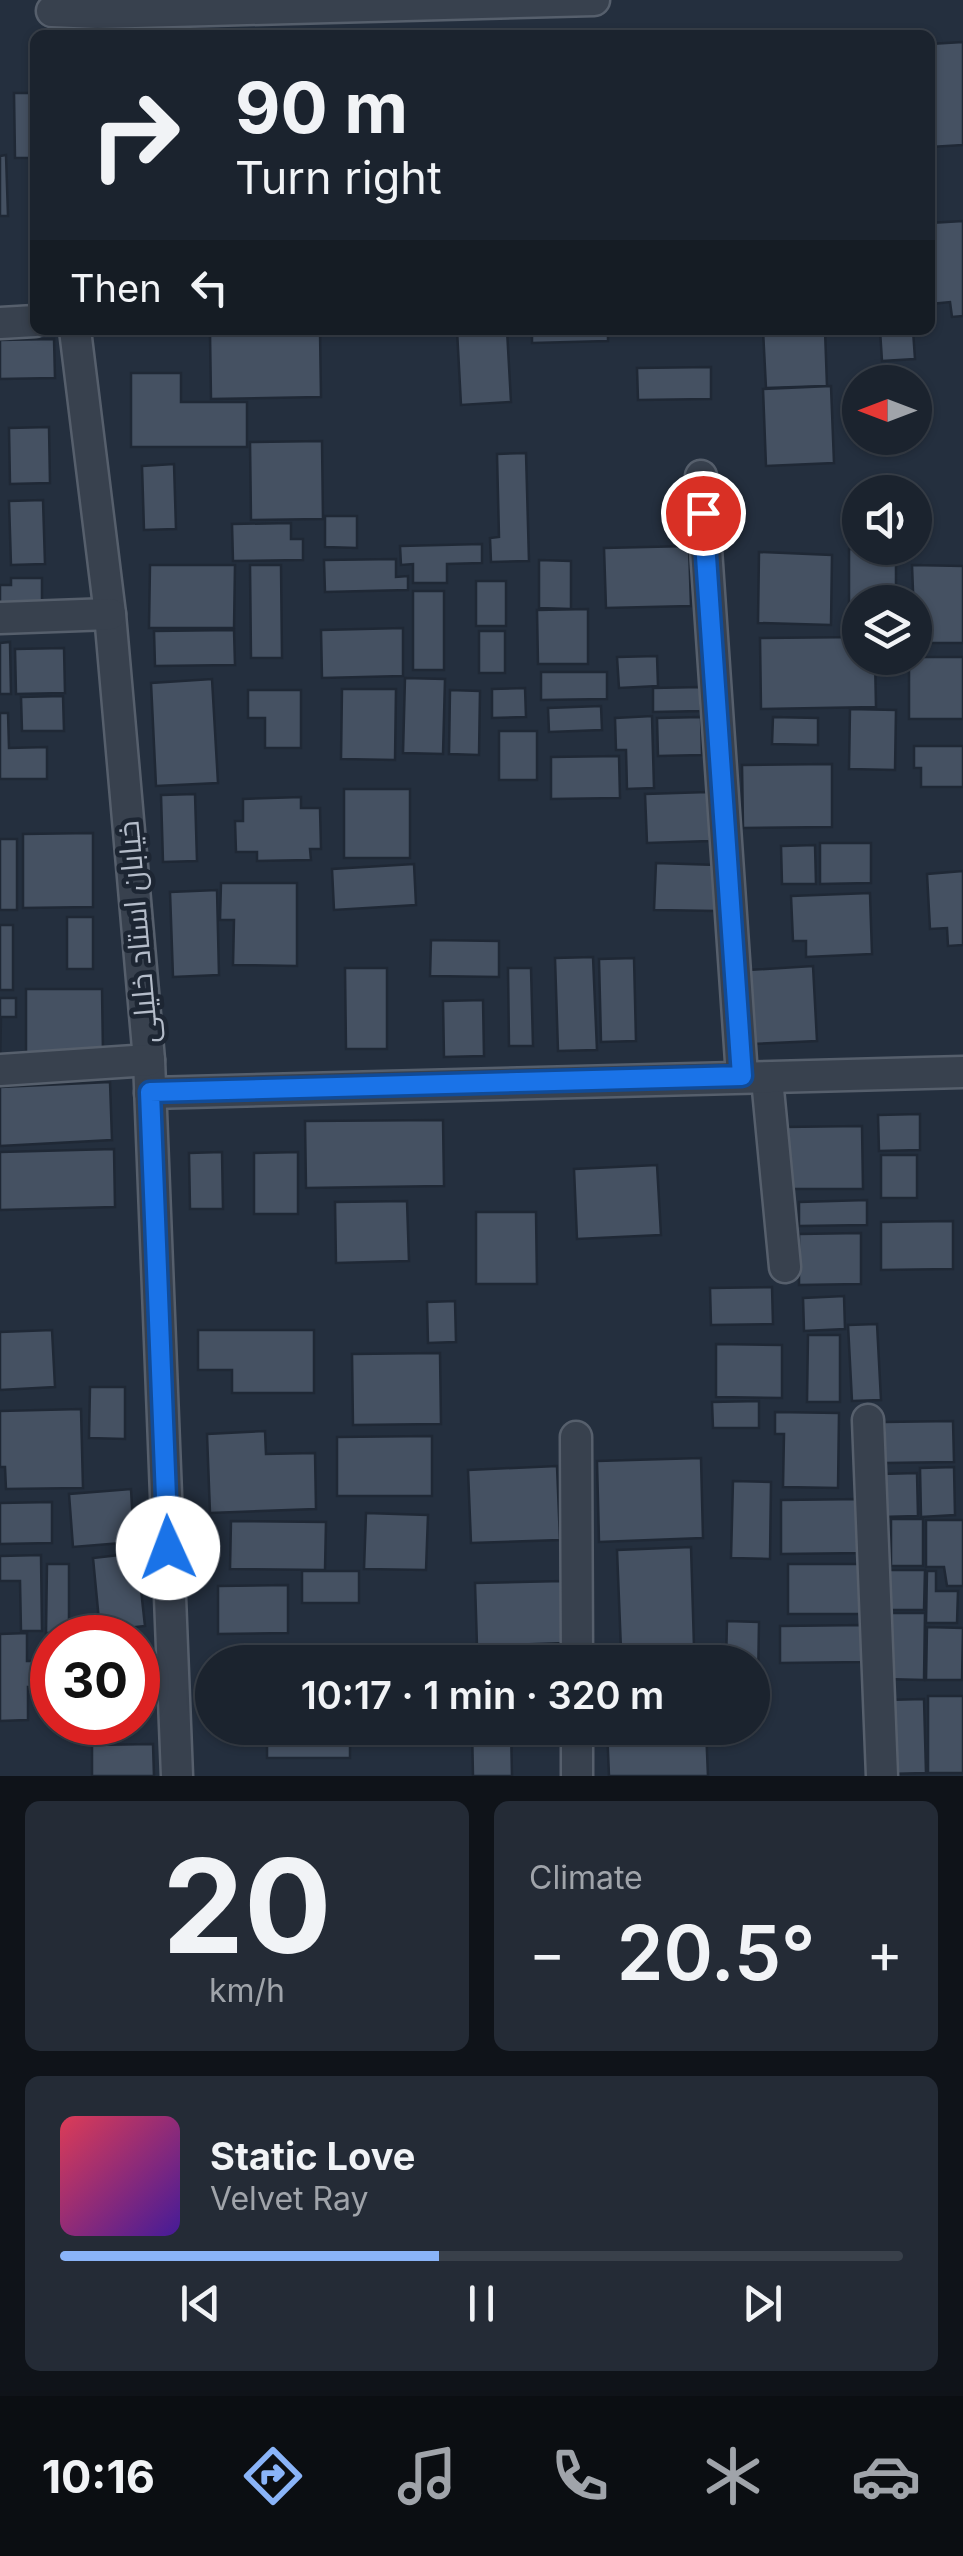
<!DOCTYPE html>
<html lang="en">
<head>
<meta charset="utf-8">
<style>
	body { margin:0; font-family:Inter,Cairo,sans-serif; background:#242b36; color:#f1f3f6; height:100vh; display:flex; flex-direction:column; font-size:38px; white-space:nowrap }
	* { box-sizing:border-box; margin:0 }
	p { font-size:32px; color:#a0a4aa }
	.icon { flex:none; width:55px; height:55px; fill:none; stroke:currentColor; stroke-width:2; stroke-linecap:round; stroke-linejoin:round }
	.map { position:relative; height:1776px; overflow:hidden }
	.details { display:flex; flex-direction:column; gap:25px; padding:25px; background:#0f1319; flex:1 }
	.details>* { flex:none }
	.guide { position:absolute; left:30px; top:30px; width:905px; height:305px; border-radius:15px; box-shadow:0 2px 8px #0004,0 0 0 2px #39404a; background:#1b232e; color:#f1f3f6; overflow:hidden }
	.needle { width:65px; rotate:270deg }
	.fabs { position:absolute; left:842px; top:365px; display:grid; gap:20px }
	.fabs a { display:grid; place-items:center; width:90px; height:90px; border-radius:50%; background:#1b232e; box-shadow:0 2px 8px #0004,0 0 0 2px #39404a; font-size:50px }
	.speed { position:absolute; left:30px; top:1615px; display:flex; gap:20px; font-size:50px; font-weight:700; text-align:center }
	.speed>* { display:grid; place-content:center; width:130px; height:130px; border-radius:50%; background:#1b232e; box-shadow:0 2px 8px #0004,0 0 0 2px #39404a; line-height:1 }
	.speed .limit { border:15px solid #d22; background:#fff; color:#111 }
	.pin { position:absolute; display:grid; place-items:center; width:85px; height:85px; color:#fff; margin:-42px; border:5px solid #fff; border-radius:50%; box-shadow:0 2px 10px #0007 }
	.me { position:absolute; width:110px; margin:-55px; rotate:358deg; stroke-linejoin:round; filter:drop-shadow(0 0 8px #0008) }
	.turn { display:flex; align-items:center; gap:35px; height:210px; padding:0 40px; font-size:45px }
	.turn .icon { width:130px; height:130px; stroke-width:2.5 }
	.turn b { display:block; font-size:70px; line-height:85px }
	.then { display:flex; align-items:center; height:95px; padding:0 40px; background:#0003; gap:20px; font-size:38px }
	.big { font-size:75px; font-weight:600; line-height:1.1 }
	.details .card { flex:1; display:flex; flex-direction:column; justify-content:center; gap:15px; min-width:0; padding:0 35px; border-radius:15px; background:#242b36 }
	.details .dial { align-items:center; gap:0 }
	.dial b { font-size:130px; line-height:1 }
	.song { display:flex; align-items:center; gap:30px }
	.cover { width:120px; height:120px; border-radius:15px; background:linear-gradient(135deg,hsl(350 70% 55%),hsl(260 70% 35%)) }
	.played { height:10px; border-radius:5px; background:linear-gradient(90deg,#8ab4f8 45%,#39404a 45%) }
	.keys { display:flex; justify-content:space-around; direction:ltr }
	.heat { display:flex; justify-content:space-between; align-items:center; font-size:55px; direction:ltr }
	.details .tiles { flex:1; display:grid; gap:25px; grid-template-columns:1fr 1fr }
	.card:last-child { grid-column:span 2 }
	.trip { position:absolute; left:195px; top:1645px; width:575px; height:100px; border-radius:50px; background:#1b232e; box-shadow:0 2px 8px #0004,0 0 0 2px #39404a; font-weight:600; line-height:100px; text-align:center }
	.menu { display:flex; height:160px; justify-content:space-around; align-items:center; background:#0b0e12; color:#a0a4aa }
	.menu .icon { width:70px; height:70px }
	.menu .on { color:#8ab4f8 }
	.menu b { font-size:45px; color:#f1f3f6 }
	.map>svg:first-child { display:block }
</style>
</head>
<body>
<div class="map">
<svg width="963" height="1776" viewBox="0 0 963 1776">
	<rect width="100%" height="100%" fill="#242f3e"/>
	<g fill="#455162" stroke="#1f2835" stroke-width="2.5">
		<polygon points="963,42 963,145 930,147 930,44"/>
		<polygon points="14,93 34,93 35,158 15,158"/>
		<polygon points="6,155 8,216 0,216 0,156"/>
		<polygon points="963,221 963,316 952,317 950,302 930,304 930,223"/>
		<polygon points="457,330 507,330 511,402 461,405"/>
		<polygon points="532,330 608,330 608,341 532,343"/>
		<polygon points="763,330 825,330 827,386 766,388"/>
		<polygon points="880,330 913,330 915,359 882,361"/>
		<polygon points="320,331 321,397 211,399 210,333"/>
		<polygon points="54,339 55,378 0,379 0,340"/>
		<polygon points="711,367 711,399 638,400 637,368"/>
		<polygon points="131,373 181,373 181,402 247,402 247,447 131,447"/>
		<polygon points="831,386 834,463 766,466 763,389"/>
		<polygon points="49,427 50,483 10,484 9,428"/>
		<polygon points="322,441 323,519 251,520 250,442"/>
		<polygon points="526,453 529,561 491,562 490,538 499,537 497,454"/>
		<polygon points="174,464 176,529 144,530 142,466"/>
		<polygon points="43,500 45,564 11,565 9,501"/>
		<polygon points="325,516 357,516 357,548 325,547"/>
		<polygon points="291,523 291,539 303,539 303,560 233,561 232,524"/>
		<polygon points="482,544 482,563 447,564 447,583 413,583 413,564 401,565 400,546"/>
		<polygon points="689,546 691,606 606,608 604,548"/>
		<polygon points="849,549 896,549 896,602 860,602 860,618 849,618"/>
		<polygon points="759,552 832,555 831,625 758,623"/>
		<polygon points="396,559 396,577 408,576 408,590 325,592 324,560"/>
		<polygon points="539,560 571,561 571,609 539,608"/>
		<polygon points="150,565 235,565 234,628 149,628"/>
		<polygon points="250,565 281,565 282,658 251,658"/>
		<polygon points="912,565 963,566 963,643 915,643"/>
		<polygon points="11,578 42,578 42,614 0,615 0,585 11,585"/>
		<rect x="476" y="581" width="30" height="45"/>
		<rect x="413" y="591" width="31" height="79"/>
		<polygon points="588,609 588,664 538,664 537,610"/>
		<polygon points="403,628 403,676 322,678 321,630"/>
		<polygon points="234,630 235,665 155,666 154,631"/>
		<rect x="479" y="631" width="26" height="42"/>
		<polygon points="860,637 860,658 875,658 876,707 761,709 760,638"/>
		<polygon points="10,642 11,694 0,694 0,643"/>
		<polygon points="64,648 65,693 16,694 15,649"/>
		<polygon points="657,656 658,686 619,688 617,657"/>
		<polygon points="915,657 963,657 963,719 909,719 909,658"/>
		<polygon points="541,672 607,672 607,699 541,700"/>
		<polygon points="405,678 445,679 443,754 403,753"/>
		<polygon points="212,679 218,783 156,786 151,683"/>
		<polygon points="700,687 701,711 653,712 653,688"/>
		<polygon points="525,688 526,717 492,718 492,689"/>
		<polygon points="342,689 396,689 395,760 341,759"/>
		<polygon points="248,690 301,690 301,748 265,748 265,718 248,718"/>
		<polygon points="450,690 480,691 479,755 449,754"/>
		<polygon points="63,696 64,731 22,731 21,697"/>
		<polygon points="601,706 602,730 549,732 548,708"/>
		<polygon points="850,709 896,710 895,770 849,769"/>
		<polygon points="0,713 8,713 9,748 47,747 47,779 0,779"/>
		<polygon points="652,716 654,788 627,789 626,750 616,750 615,718"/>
		<polygon points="701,717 702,755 658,756 657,718"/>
		<polygon points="773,717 818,718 818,745 772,744"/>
		<rect x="499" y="731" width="38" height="49"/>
		<polygon points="914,746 963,746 963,787 921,787 921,768 914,768"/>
		<polygon points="619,756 620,798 551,799 551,757"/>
		<polygon points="832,764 832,827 743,828 742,765"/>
		<rect x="344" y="789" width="66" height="69"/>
		<polygon points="708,792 710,841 647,843 645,794"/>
		<polygon points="195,794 197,861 163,862 161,795"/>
		<polygon points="301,797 301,808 320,808 321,849 310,849 311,860 257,861 257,852 236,852 235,821 243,821 243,799"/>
		<polygon points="93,833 93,907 23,908 23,834"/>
		<rect x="0" y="839" width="17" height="71"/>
		<polygon points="820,843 871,843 871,883 820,884"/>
		<polygon points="815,845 816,884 782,884 781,846"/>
		<polygon points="656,863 717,865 717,911 654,910"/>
		<polygon points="414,864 416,905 334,910 332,869"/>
		<polygon points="963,871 963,945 948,946 947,928 930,929 927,874"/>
		<polygon points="221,883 297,883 297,966 233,965 234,920 220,920"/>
		<polygon points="217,890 219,975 173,977 170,892"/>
		<polygon points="870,893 872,954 806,957 806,941 793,941 791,896"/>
		<rect x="67" y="917" width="26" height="52"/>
		<rect x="0" y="925" width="13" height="65"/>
		<polygon points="431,940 499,941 499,977 430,976"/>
		<polygon points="593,957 597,1050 558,1051 555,958"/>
		<polygon points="634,958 636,1041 601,1042 599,959"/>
		<polygon points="813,966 817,1041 752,1044 748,970"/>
		<polygon points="345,968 387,968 387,1049 346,1049"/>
		<polygon points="508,968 531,968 533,1046 509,1046"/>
		<polygon points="26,989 102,989 103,1053 26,1053"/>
		<polygon points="0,998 16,998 16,1017 1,1017 0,1064"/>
		<polygon points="483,1000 484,1056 444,1057 443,1001"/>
		<polygon points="110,1082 112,1140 0,1146 0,1087"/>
		<polygon points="920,1114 920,1150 879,1151 878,1115"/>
		<polygon points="443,1120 444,1186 306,1188 305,1121"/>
		<polygon points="862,1126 863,1189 784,1189 783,1127"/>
		<polygon points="114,1149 115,1207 0,1210 0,1152"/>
		<polygon points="222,1152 223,1209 190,1209 189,1153"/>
		<polygon points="298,1152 298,1214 254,1214 254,1153"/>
		<rect x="881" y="1155" width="36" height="43"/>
		<polygon points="657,1165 661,1235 577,1239 574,1169"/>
		<polygon points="867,1200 867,1225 799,1226 799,1202"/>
		<polygon points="407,1201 409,1261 336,1263 335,1202"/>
		<polygon points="476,1212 536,1212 537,1284 476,1284"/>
		<polygon points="953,1221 953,1269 881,1270 881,1222"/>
		<polygon points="861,1233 861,1284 799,1285 799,1234"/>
		<polygon points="772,1287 773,1324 711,1325 710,1288"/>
		<polygon points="844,1296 845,1329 804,1331 803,1298"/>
		<polygon points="455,1301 456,1342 428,1343 427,1302"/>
		<polygon points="877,1324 881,1400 852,1401 848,1325"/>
		<polygon points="52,1330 55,1387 0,1390 0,1332"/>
		<polygon points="198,1330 314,1330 314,1393 232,1393 232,1370 198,1370"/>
		<polygon points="808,1335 840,1335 840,1402 807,1402"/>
		<polygon points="716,1344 782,1345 782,1398 716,1397"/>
		<polygon points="440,1353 441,1424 353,1425 352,1354"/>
		<polygon points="90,1387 125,1387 125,1439 89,1438"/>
		<polygon points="759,1401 759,1428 713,1428 712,1402"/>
		<polygon points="81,1409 83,1488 6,1489 5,1467 0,1467 0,1411"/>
		<polygon points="775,1412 839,1413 838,1488 783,1487 784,1434 775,1434"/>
		<polygon points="953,1421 954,1462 885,1463 884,1422"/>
		<polygon points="265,1431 266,1454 315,1453 316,1509 210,1513 207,1434"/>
		<polygon points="432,1436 432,1496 337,1496 337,1437"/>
		<polygon points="701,1458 703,1538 599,1542 597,1461"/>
		<polygon points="557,1466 560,1540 471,1543 468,1470"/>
		<polygon points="954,1467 955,1515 921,1517 920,1468"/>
		<polygon points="917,1473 918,1516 881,1517 880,1474"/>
		<polygon points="733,1481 771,1482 770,1559 731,1558"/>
		<polygon points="131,1489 134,1542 73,1547 69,1494"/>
		<polygon points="863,1499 864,1553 781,1554 781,1500"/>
		<polygon points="52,1502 52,1543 0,1544 0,1503"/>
		<polygon points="366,1513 428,1515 426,1570 364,1569"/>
		<rect x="891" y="1519" width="32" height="47"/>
		<polygon points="926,1520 963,1520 963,1586 947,1586 944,1567 926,1567"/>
		<polygon points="231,1521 326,1522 325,1570 230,1569"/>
		<polygon points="691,1547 694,1647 621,1650 617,1550"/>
		<polygon points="137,1553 145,1626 100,1631 93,1558"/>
		<polygon points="41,1555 42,1631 21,1631 20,1581 0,1581 0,1556"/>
		<polygon points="47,1564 69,1564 69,1633 46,1633"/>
		<rect x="788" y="1564" width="81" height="50"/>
		<polygon points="885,1570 925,1570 924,1610 885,1610"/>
		<rect x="302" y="1571" width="57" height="32"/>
		<polygon points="927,1571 936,1571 936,1591 958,1591 957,1623 926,1623"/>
		<polygon points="563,1581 565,1643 477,1646 475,1583"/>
		<polygon points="288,1585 288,1633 218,1634 218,1586"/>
		<polygon points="885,1613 925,1613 924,1680 884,1679"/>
		<polygon points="727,1621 759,1622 758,1686 752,1686 752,1662 726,1662"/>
		<polygon points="867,1625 867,1662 780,1663 780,1626"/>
		<polygon points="927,1627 963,1628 962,1680 926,1680"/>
		<polygon points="27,1633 27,1661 37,1661 37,1687 28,1687 28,1720 0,1721 0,1634"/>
		<rect x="928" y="1696" width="35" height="77"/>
		<polygon points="924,1699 926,1773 887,1774 885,1700"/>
		<rect x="267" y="1728" width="83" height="30"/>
		<polygon points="472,1728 511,1728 512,1776 473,1776"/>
		<polygon points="607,1728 706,1728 708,1776 609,1776"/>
		<polygon points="153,1744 154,1776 92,1776 92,1745"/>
	</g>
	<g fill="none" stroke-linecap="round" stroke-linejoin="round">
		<g stroke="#565f6c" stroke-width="35">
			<g id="street">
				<polyline points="52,11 97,13 594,0"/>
				<polyline points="0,323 35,321"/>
				<polyline points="75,330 110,614 149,1060 177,1776"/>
				<polyline points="701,476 742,1076"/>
				<polyline points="0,618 110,614"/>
				<polyline points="0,1070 149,1060"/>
				<polyline points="767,1079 785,1267"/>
				<polyline points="150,1093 963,1072"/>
				<polyline points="868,1420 882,1776"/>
				<polyline points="576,1437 577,1662"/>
				<polyline points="577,1728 577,1776"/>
			</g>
		</g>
		<use href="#street" stroke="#38414e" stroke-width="30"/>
	</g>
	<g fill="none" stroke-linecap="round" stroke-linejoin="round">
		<g stroke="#114b97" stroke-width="25">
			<polyline id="route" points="168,1548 150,1092 742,1076 703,513"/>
		</g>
		<use href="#route" stroke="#1a73e8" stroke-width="18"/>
	</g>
	<g text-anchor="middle" stroke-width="9" stroke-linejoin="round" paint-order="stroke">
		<g font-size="30" fill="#b4bcc9" stroke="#1d2633">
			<text transform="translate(138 932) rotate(-95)" y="10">خیابان استاد خلیلی</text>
		</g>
	</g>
</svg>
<div class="fabs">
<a><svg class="needle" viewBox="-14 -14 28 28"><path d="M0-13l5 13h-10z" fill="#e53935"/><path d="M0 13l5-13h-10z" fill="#a0a4aa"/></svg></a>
<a><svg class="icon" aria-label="sound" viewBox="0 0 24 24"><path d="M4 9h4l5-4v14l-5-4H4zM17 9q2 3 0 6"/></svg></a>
<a><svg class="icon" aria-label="layers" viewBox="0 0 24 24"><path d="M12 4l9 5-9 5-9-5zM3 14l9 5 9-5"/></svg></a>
</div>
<div class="speed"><div class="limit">30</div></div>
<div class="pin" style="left:703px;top:513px;background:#d93025"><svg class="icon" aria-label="arrive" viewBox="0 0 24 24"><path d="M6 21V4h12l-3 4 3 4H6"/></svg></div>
<svg class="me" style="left:168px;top:1548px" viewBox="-20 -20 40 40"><circle r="19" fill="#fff"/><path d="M0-13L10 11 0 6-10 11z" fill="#1a73e8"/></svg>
<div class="trip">10:17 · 1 min · 320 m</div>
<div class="guide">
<div class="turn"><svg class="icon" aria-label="right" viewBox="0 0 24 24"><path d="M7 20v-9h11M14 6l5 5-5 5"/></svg><div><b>90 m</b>Turn right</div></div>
<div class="then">Then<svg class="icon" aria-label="left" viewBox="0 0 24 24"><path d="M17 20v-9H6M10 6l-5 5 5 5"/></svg></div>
</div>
</div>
<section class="details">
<div class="tiles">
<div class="card dial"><b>20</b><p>km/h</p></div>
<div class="card"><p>Climate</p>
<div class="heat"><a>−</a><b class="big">20.5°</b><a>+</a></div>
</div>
<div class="card">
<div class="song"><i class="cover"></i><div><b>Static Love</b><p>Velvet Ray</p></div></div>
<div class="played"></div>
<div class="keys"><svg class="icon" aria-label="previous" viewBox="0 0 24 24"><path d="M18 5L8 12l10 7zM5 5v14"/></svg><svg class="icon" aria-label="pause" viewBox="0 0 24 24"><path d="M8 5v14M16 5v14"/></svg><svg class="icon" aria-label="next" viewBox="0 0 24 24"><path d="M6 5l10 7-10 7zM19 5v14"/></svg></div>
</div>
</div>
</section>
<nav class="menu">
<b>10:16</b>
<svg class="icon on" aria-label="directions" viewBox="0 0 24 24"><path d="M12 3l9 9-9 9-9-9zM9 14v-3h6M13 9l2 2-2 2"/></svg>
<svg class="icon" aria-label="music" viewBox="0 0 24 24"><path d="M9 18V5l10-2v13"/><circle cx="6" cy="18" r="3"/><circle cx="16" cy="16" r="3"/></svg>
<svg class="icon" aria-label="phone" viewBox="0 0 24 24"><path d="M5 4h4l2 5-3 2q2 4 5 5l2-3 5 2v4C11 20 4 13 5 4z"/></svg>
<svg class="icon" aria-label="climate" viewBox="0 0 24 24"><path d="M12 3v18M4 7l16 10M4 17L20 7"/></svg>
<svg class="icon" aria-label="car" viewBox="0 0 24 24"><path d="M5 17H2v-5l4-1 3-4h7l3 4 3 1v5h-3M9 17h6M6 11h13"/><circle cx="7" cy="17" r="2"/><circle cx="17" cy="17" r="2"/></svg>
</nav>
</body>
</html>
